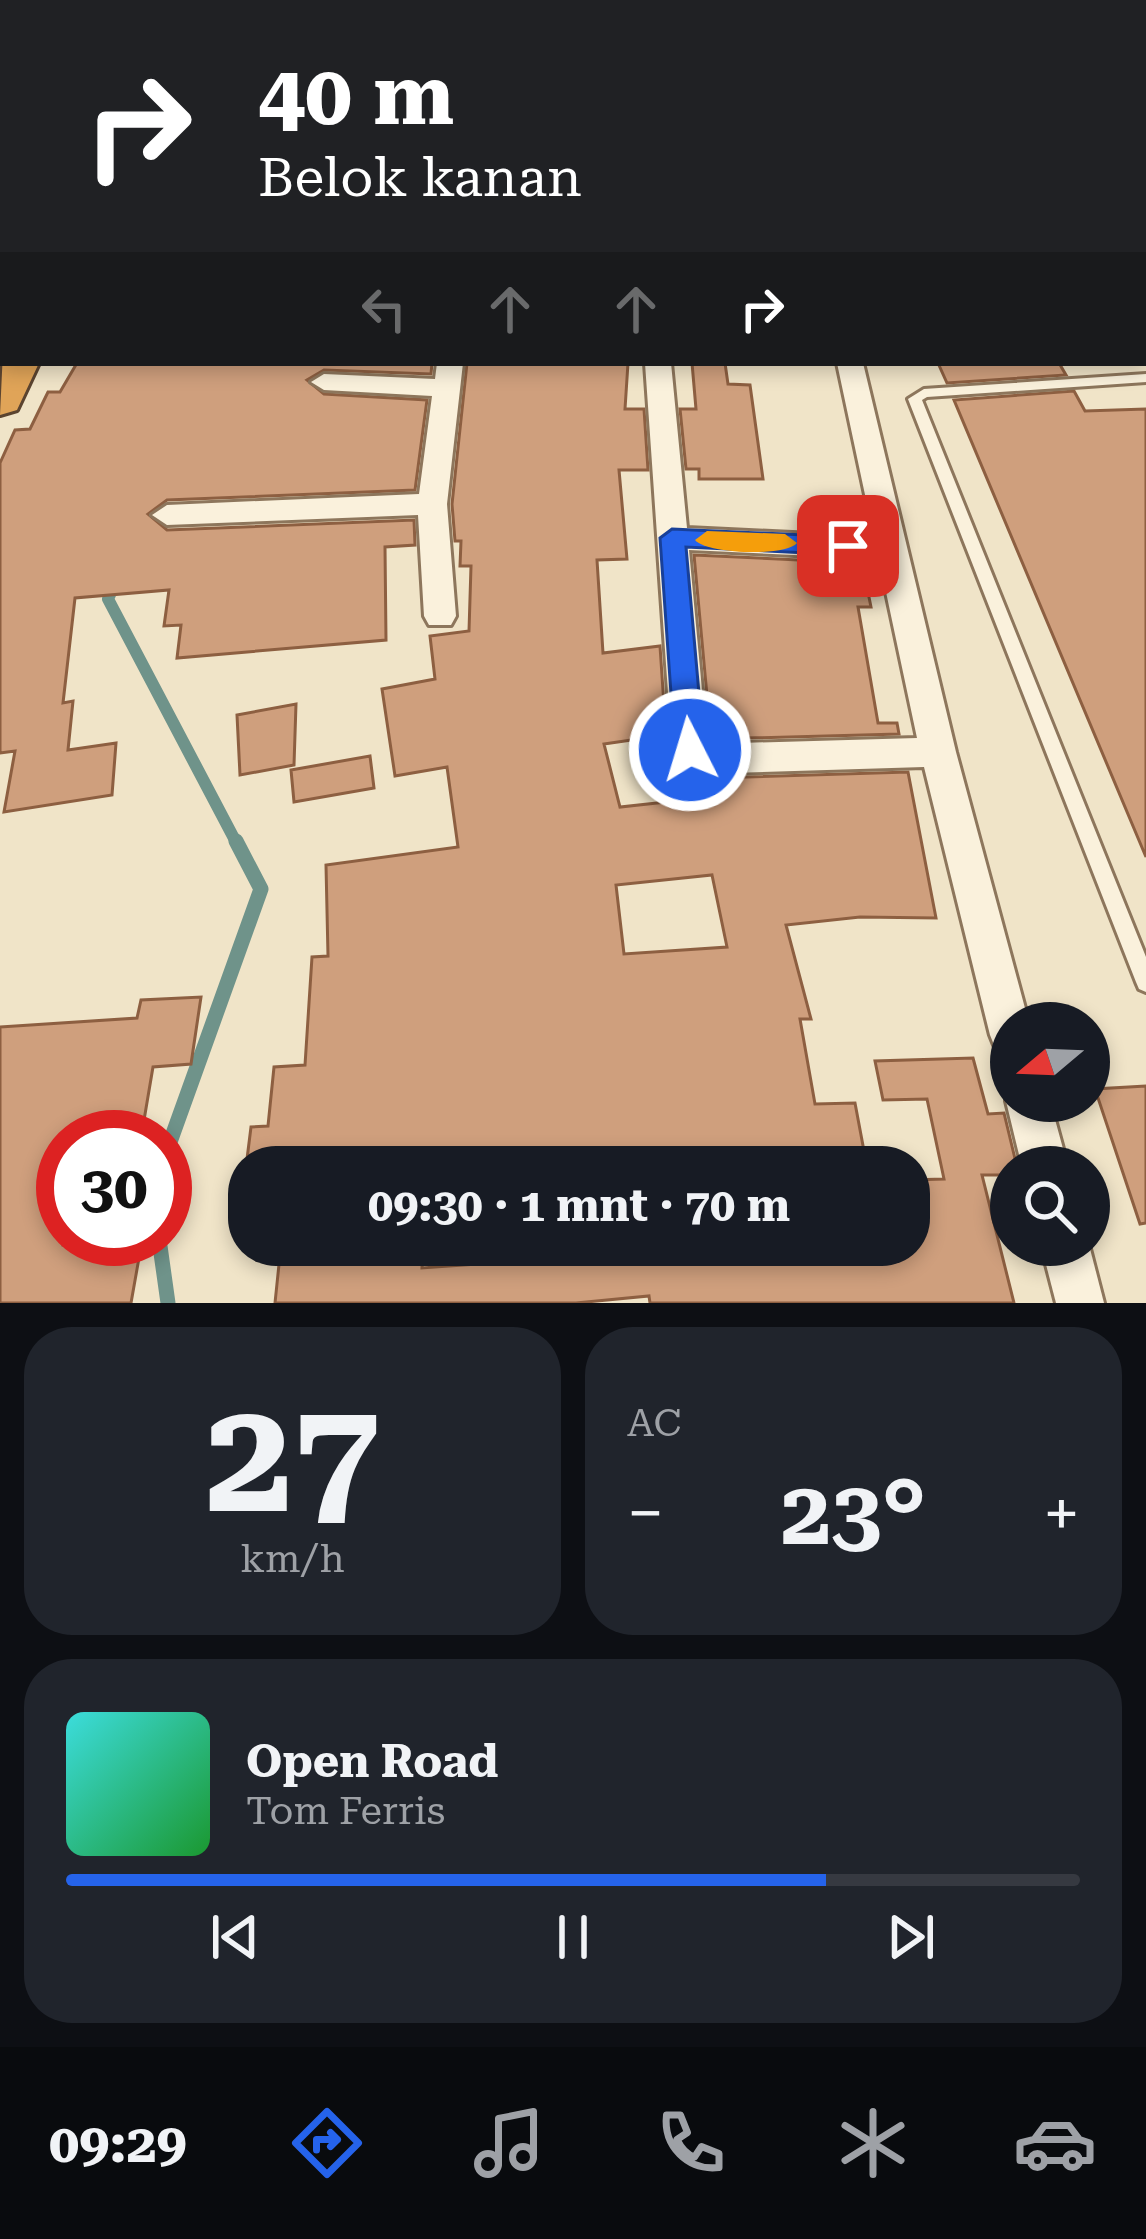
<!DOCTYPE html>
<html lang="id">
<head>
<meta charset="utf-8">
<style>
	body { margin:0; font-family:"Roboto Serif",serif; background:#20242c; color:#f1f3f6; height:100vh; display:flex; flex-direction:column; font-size:45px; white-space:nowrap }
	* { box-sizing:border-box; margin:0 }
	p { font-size:39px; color:#9ea1a6 }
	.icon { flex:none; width:66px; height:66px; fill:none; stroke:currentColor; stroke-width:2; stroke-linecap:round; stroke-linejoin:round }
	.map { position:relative; height:1303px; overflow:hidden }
	.drawer { display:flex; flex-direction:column; gap:24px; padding:24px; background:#0d0f14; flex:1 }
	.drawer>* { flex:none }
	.hud { position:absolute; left:0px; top:0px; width:1146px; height:366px; box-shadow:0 6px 18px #0003; background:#202124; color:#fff; overflow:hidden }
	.needle { width:78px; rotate:251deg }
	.fabs { position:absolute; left:990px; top:1002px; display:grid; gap:24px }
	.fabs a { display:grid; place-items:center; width:120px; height:120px; border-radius:50%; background:#171b24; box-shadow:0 6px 18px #0003; font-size:60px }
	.speed { position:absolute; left:36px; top:1110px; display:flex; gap:24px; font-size:60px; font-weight:700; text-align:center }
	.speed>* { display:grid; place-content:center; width:156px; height:156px; border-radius:50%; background:#171b24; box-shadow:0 6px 18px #0003; line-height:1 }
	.speed .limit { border:18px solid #d22; background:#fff; color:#111 }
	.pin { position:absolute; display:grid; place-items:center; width:102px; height:102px; color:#fff; margin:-51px; border-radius:24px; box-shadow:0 6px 18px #0006 }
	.me { position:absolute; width:132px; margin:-66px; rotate:355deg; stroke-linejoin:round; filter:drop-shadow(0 0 9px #0008) }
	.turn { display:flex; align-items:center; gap:42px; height:252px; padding:0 60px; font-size:54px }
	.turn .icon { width:156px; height:156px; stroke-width:2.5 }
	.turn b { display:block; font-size:84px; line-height:102px }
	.lanes { display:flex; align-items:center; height:114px; padding:0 60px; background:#0003; justify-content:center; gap:60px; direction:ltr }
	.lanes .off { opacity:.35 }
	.big { font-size:90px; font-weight:700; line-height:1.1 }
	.drawer .widget { flex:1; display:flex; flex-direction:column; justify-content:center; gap:18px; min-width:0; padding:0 42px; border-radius:48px; background:#20242c }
	.drawer .dial { align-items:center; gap:0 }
	.dial b { font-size:156px; line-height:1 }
	.song { display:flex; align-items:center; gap:36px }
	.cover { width:144px; height:144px; border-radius:18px; background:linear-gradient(135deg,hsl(180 70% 55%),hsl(130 70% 35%)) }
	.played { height:12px; border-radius:6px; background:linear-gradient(90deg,#2563eb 75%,#363941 75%) }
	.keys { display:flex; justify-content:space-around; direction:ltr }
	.heat { display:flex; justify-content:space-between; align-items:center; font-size:66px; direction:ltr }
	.drawer .tiles { flex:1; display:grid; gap:24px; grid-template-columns:1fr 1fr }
	.widget:last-child { grid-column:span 2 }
	.trip { position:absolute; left:228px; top:1146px; width:702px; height:120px; border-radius:48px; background:#171b24; box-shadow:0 6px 18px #0003; font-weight:700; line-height:120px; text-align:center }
	.dock { display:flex; height:192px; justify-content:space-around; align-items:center; background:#090b0e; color:#9ea1a6 }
	.dock .icon { width:84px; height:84px }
	.dock .on { color:#2563eb }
	.dock b { font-size:54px; color:#f1f3f6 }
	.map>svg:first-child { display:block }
</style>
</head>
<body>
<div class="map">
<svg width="1146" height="1303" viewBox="0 0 1146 1303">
	<rect width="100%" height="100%" fill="#f0e4c8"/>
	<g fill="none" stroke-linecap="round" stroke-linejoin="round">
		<polyline stroke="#6f938a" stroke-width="12" points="115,583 108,599 237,844"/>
		<g stroke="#6f938a" stroke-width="15">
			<polyline points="165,1156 261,889 236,841"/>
			<polyline points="159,1239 168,1303"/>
		</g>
	</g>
	<g fill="#cf9f7d" stroke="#8d5f41" stroke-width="3" fill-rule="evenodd">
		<polygon points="77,363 432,363 431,374 324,370 307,380 324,394 427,400 415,490 167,500 148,514 167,530 414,520 415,545 385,547 386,640 177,658 181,625 164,626 169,590 75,598 63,703 73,701 68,750 116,743 112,795 4,812 15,751 0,753 0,463 15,430 30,429 48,392 60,392"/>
		<path d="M467,363H628L625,409H644L648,470H619L627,559L597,560L603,653L660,646L666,735L604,744L620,807L712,797L711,778L908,772L936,918L860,917L786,925L811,1019H800L815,1104L855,1103L867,1167H246L251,1127L268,1126L274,1067L305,1065L312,957L328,956L326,865L458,847L447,767L395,776L382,689L435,679L430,636L469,631L471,566H460L461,541H455L452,504ZM712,875L727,947L624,954L616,885Z"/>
		<polygon points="692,363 725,363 728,384 750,385 763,479 699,479 699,469 686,469 680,409 696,409"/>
		<polygon points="938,363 1059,363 1066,375 947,383"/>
		<polygon points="1074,391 1085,411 1146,409 1146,857 954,400"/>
		<polygon points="694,555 862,563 871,607 858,607 878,723 897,723 899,734 711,739"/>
		<polygon points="296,704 294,765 240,775 237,715"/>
		<polygon points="370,756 374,788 294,802 291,770"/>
		<polygon points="201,997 191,1064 153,1067 142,1132 63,1137 63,1245 142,1241 131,1303 0,1303 0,1027 137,1018 141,1000"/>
		<polygon points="973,1058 988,1114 1004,1113 1017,1167 1011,1167 1011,1175 982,1175 1014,1303 650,1303 649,1296 576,1303 275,1303 281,1245 423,1245 422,1268 551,1259 550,1245 766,1245 766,1251 909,1245 909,1180 944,1179 927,1099 883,1100 875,1061"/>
		<polygon points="1146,1086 1146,1223 1140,1224 1095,1089"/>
	</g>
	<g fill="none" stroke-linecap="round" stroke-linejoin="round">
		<g stroke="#8d765c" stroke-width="6">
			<g id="lane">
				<polygon points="993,0 1001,0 1000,3 992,3"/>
				<rect x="1143" y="121" width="3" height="6"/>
				<polygon points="1143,263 1146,264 1146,275 1143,274"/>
				<polygon points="1146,374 1146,382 927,397 922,400 1146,957 1146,992 1139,989 1136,982 908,399 924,389"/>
			</g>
		</g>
		<g stroke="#8d765c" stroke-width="6">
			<g id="street">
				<polygon points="569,0 660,0 662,3 568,3"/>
				<polygon points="902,0 920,0 922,3 904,3"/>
				<rect x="0" y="156" width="3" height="12"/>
				<polygon points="437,363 463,363 447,504 456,616 451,625 429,625 424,616 418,515 167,525 152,515 167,505 419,494 432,396 324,390 311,382 324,374 435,379"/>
				<path d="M645,363H671L687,528L874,537L837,363H863L956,752L1029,1023H1011V1056L996,1050L990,1035L924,767L696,774C682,769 679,763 672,750ZM689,550L879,559L917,738L707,744Z"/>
				<polygon points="1011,1089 1011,1101 1050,1101 1068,1167 1022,1167 1006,1101"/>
				<polygon points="1041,1245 1089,1245 1104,1303 1056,1303"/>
			</g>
		</g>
		<g stroke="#5b4430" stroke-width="6">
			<g id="highway">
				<polygon points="130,0 162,0 129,3"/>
				<polygon points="3,351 3,363 39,363 17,410 0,415"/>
			</g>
		</g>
		<use href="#lane" fill="#faf1dc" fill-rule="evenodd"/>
		<use href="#street" fill="#faf1dc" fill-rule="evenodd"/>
		<use href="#highway" fill="#e0a458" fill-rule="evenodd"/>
	</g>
	<polygon fill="#2563eb" stroke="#184099" stroke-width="3" points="672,529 848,537 861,546 848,555 686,547 704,750 700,759 679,759 675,750 660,538"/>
	<path fill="#f59e0b" d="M707,531L785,534L797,543C785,557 707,554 695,540Z"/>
</svg>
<div class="fabs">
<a><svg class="needle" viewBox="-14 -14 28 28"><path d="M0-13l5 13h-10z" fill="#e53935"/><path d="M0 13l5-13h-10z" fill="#9ea1a6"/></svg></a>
<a><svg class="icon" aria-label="search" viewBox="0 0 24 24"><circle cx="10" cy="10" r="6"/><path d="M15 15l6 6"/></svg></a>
</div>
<div class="speed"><div class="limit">30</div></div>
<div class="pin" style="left:848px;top:546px;background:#d93025"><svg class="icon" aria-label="arrive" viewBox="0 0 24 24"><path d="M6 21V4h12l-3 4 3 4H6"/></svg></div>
<svg class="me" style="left:690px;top:750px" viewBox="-20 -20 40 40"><circle r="17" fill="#2563eb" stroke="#fff" stroke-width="3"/><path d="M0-11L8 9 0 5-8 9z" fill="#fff"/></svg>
<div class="trip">09:30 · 1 mnt · 70 m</div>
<div class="hud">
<div class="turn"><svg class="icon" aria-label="right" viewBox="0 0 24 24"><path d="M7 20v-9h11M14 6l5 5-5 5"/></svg><div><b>40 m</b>Belok kanan</div></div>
<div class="lanes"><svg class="icon off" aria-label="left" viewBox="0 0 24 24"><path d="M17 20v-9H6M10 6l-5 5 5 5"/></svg><svg class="icon off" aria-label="ahead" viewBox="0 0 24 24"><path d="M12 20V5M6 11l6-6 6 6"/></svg><svg class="icon off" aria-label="ahead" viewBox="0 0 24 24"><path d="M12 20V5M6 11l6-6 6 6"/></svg><svg class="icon" aria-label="right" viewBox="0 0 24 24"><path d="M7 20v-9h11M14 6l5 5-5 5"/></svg></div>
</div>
</div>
<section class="drawer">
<div class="tiles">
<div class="widget dial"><b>27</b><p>km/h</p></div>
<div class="widget"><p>AC</p>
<div class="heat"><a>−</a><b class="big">23°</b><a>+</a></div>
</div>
<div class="widget">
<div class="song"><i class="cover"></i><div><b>Open Road</b><p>Tom Ferris</p></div></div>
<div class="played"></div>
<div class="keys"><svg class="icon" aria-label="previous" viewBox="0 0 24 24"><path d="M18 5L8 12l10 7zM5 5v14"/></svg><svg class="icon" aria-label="pause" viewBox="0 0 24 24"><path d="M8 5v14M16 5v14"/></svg><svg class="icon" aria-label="next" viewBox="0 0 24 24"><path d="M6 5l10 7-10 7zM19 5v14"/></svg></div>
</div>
</div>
</section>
<nav class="dock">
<b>09:29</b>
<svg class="icon on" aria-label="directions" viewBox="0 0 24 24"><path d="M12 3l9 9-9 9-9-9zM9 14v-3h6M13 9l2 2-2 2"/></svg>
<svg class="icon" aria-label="music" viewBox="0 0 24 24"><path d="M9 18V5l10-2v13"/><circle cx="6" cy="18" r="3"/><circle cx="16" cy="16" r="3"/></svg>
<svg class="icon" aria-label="phone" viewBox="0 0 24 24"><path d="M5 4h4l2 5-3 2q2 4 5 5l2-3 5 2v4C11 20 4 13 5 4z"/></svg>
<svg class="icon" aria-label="climate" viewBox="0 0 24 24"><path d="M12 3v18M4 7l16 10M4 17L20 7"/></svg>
<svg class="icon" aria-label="car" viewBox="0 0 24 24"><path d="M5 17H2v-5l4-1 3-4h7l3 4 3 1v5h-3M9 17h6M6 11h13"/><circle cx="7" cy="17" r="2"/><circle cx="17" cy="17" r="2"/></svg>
</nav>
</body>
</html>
